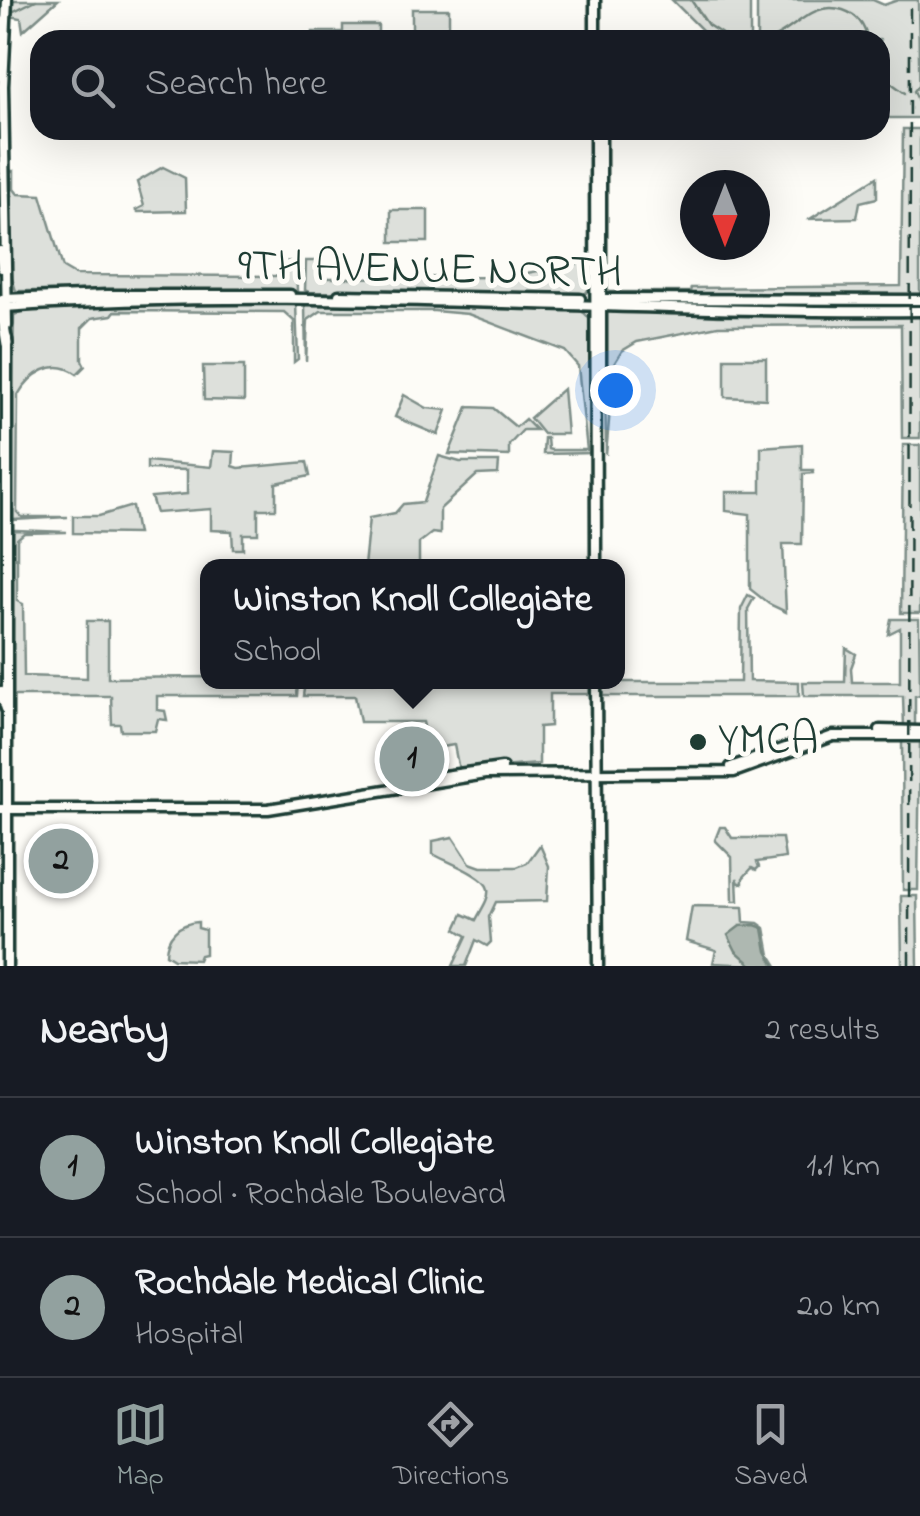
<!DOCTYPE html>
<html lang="en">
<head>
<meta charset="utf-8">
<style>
  :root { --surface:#171b24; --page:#20242c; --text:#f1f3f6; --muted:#9ea1a6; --line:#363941; --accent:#92a19f }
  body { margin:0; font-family:"Indie Flower",sans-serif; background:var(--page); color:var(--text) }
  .compass { position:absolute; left:680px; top:170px; width:90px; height:90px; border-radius:50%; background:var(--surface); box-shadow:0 10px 40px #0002; rotate:180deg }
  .you { position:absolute; left:615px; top:390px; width:35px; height:35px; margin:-25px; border:8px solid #fff; border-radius:50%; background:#1a73e8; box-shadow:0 0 0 15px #1a73e833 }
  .badge { display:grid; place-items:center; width:65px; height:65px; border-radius:50%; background:var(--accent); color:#111; font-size:32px; font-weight:700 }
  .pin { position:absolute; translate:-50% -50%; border:5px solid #fff; box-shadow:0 2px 10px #0006 }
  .popup { position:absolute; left:200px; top:559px; width:425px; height:130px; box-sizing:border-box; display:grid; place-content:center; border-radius:20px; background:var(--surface); filter:drop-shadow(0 2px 8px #0005); font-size:32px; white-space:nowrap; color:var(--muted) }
  .popup b { font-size:38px; color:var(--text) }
  .popup::after { content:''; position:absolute; left:50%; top:100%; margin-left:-20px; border:20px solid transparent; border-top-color:var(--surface) }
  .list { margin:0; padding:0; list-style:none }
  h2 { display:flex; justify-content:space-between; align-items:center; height:130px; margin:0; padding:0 40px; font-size:42px }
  h2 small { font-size:32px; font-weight:400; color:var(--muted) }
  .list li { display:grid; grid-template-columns:65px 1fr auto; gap:30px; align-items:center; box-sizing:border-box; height:140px; padding:0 40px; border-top:2px solid var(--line) }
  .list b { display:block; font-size:38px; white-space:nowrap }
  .list p { margin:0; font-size:32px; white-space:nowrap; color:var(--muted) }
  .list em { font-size:32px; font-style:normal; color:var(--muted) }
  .icon { flex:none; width:55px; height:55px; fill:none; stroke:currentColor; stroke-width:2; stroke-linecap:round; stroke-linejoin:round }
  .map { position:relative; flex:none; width:920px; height:966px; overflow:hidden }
  .search { position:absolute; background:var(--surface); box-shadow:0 10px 40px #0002; left:30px; right:30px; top:30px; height:110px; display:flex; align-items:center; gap:25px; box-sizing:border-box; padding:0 35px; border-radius:30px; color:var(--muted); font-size:38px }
  .sheet { height:410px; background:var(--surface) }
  nav { display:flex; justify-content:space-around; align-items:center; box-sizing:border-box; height:140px; border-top:2px solid var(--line); background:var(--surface); font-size:28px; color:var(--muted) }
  nav a { display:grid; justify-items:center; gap:5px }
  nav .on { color:var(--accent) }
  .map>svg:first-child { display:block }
  .green { fill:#dde0db; stroke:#7e8e88; stroke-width:2.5 }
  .water { fill:#aeb8b1; stroke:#75877f; stroke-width:2.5 }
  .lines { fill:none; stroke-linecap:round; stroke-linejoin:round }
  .stream { stroke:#75877f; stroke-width:2.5 }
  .major-casing { stroke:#1f3d34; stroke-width:15 }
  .highway-casing { stroke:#1f3d34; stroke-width:16 }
  .major { stroke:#fdfcf7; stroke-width:8 }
  .highway { stroke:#fdfcf7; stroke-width:9 }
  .rail { stroke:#1f3d34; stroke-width:2.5; stroke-dasharray:15 8; stroke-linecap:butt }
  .poi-dot { fill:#1f3d34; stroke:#fdfcf7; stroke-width:4 }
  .labels { text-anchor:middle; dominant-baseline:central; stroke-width:10; stroke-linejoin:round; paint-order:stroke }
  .street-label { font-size:45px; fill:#1f3d34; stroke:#fdfcf7 }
  .poi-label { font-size:45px; fill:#1f3d34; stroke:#fdfcf7; text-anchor:start }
</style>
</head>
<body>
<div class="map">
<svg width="920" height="966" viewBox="0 0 920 966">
  <rect width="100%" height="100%" fill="#fdfcf7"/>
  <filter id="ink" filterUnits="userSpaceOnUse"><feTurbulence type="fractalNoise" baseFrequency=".01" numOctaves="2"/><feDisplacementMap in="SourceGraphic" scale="20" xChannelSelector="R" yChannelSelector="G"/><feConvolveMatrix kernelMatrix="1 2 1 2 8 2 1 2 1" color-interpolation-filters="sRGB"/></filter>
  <g filter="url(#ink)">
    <g class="green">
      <polygon points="11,0 58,0 23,31 21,18 10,16"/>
      <polygon points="672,0 750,0 750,40 712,40"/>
      <polygon points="757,0 873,0 884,5 898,0 918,0 920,118 880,118 880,40 757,40"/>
      <rect x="412" y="9" width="37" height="31"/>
      <polygon points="343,25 378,25 378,40 313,38 313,32 343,32"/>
      <polygon points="903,129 920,129 920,298 606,297 605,292 690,292 691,288 901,286"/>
      <polygon points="163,167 185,178 186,211 138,212 136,210 144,206 137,182"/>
      <polygon points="7,171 14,171 14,189 18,194 41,195 63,268 75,275 275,276 282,272 282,262 296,261 297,291 16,291 12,278"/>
      <polygon points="877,177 877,198 860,202 857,218 810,219"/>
      <rect x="391" y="210" width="37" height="32"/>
      <polygon points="306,261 320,261 320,273 324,278 505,277 593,261 593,283 586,293 577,295 309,292 305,290"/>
      <path d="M148 303 296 304 298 359 294 362V321L284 312 115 311 112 315 92 318 82 328V360L85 366 77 374C54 357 30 374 18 395L17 512 22 517H68L13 520 10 515 14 315 27 310Z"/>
      <path d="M310 303 570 306C583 311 589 314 593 328L594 453 543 454 544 438H547L548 449 551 450H587L578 366 565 351 468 314 434 311H321L308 320 306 361 305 305Z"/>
      <polygon points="607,308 718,316 920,316 920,438 902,438 901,325 718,326 637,342 622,351 614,364 606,455 604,309"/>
      <polygon points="725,358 766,358 766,399 725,397"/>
      <polygon points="203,366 244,366 244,401 204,400"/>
      <polygon points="563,389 567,434 543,434 530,418"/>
      <polygon points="404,395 427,408 447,410 438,435 395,417"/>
      <polygon points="468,407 493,408 516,427 525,419 536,430 523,430 509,445 509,456 449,454"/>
      <polygon points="802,444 802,470 813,470 813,473 803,474 802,544 783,544 786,612 769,604 750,589 750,514 726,511 726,492 761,492 761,447"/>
      <polygon points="903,445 920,445 920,613 901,613"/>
      <polygon points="213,451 234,452 233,466 239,468 307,462 310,476 276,483 276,509 258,509 258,534 243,534 243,549 233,549 232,531 211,530 211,509 156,513 151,497 187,494 187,470 147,469 147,461 211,467"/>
      <polygon points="439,456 460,462 499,462 498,474 477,475 440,509 440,534 432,533 419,543 419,566 364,566 369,518 395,513 403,504 423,502"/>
      <polygon points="132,506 137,534 73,533 73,516 99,516"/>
      <polygon points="15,530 67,532 24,533 17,539 17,601 23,604 24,676 87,678 87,621 108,621 108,678 207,677 207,682 298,682 297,696 157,696 157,710 165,711 167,720 158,719 155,731 121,731 120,724 112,724 111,696 11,696 10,535"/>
      <polygon points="748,595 754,598 748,609 749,681 799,682 799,696 602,696 602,682 740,682 741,609"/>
      <polygon points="891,619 919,619 920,695 915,696 915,727 904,727 903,696 804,696 803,682 845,682 846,648 856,654 851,668 852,682 900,682 900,628 888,634"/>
      <polygon points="305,682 593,682 593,694 550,694 550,726 539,727 539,764 459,770 454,745 429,749 423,722 360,722 355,696 303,696"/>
      <polygon points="902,740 920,740 918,890 903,890"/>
      <polygon points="720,827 725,827 732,838 782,838 785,858 757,862 759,867 756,870 752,868 743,878 743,883 739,883 737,878 738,901 733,901 732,857 715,840"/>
      <path d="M453 837 470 863 481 867H517L527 863 540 845 549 866 547 901 496 902 489 917 491 942 487 946 476 940 466 966H453L467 936 456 929 463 914 476 920C480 911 490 899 488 889 486 876 445 861 433 854V841Z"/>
      <polygon points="901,896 917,896 918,966 902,966"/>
      <polygon points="692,906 743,907 744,922 758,923 765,928 770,955 777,966 713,963 716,950 686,941"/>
      <path d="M198 922V928L205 930V954L200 955 198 960 174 959 166 954C166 936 179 923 198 922Z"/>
    </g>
    <polygon class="water" points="755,925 763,928 767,951 775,966 753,966 736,951 728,935 740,926"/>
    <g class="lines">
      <g class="stream">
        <polyline points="691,0 708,25 731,40"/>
        <polyline points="12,12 36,0"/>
        <path d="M768 40C795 31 811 0 843 10 858 15 864 25 868 40"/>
        <polyline points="880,75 905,93"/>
        <polyline points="920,84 914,91 920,105"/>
      </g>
      <g class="major-casing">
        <g id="major">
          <polyline points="7,0 3,86 7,325"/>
          <polyline points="595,40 595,0"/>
          <polyline points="595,130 596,566"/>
          <polyline points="601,130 601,365"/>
          <polyline points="0,251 2,268"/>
          <polyline points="339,295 580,299"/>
          <polyline points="4,299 107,295 290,295"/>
          <polyline points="599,299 920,300"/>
          <path d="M5 307C310 285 615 314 920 311"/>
          <polyline points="596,682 598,966"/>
          <polyline points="0,691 6,709"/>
          <polyline points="880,730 920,731"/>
          <polyline points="731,767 794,745"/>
          <polyline points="407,781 502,768"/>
          <polyline points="0,809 268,809 485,774 734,772 833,736 920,736"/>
          <polyline points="7,966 7,339"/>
        </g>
      </g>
      <g class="highway-casing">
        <polyline id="highway" points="0,301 7,344"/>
      </g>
      <use href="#major" class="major"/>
      <use href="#highway" class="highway"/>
      <polyline class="rail" points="909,966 910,0"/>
    </g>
  </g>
  <circle class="poi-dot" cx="698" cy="742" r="10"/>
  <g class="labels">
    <g class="street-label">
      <text transform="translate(430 271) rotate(1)">9TH AVENUE NORTH</text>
    </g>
    <g class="poi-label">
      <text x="718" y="742">YMCA</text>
    </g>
  </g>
</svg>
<svg class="compass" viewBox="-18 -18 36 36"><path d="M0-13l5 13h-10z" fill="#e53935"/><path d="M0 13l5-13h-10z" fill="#9ea1a6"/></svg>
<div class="you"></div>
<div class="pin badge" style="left:412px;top:759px">1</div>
<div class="popup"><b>Winston Knoll Collegiate</b>School</div>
<div class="pin badge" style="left:61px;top:861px">2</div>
<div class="search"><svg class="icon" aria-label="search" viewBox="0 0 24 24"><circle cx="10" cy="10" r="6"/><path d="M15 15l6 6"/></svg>Search here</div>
</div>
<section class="sheet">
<h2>Nearby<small>2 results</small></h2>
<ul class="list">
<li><span class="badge">1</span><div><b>Winston Knoll Collegiate</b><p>School · Rochdale Boulevard</p></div><em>1.1 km</em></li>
<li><span class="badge">2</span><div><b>Rochdale Medical Clinic</b><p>Hospital</p></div><em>2.0 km</em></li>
</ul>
</section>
<nav>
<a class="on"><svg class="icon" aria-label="map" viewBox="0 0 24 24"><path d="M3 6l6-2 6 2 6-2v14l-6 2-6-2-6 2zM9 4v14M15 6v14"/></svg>Map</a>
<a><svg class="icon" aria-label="directions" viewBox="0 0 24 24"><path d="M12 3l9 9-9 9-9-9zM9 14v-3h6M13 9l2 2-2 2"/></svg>Directions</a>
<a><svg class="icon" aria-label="saved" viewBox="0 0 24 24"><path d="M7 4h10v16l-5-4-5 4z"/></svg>Saved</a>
</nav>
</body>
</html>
